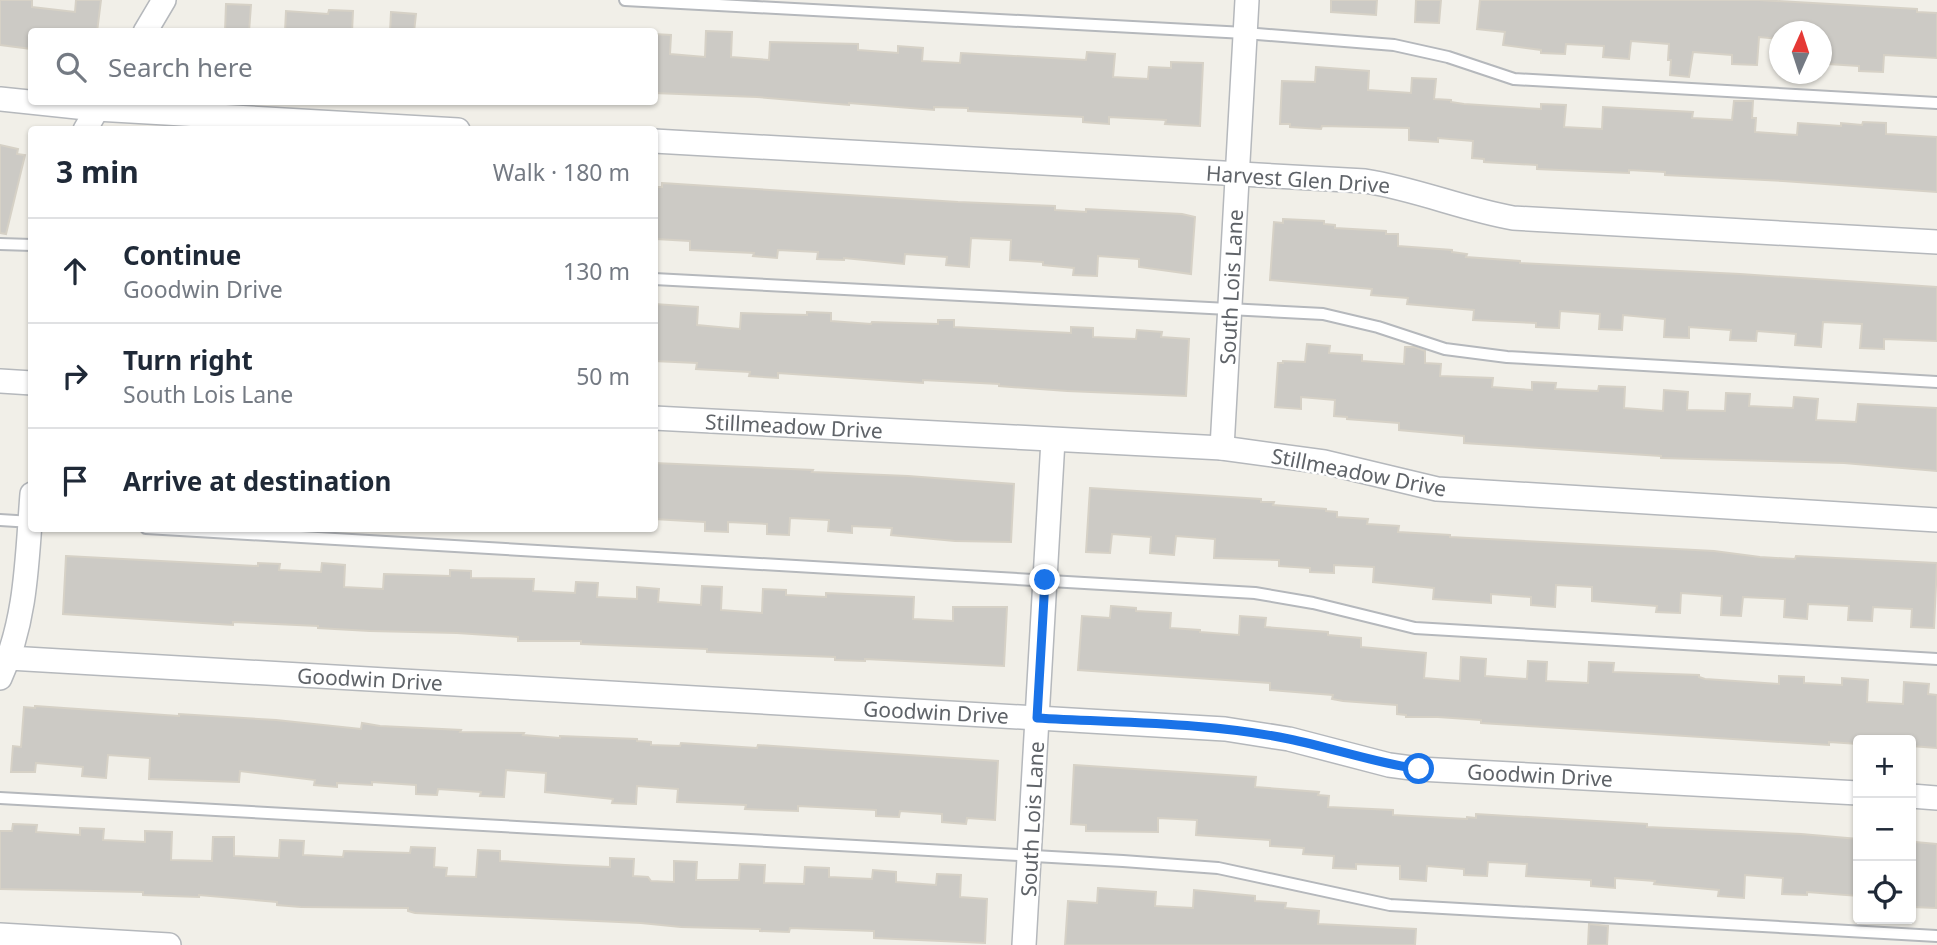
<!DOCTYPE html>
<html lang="en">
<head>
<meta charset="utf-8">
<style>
  :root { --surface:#fff; --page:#f2f2f3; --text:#1f2937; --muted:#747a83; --line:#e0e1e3 }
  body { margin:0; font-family:"Noto Sans",sans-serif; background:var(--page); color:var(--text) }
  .controls { position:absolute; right:21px; bottom:21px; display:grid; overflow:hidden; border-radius:7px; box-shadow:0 2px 5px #0004 }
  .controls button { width:63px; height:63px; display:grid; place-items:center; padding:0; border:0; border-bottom:2px solid var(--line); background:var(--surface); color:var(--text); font:35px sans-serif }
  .compass { position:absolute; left:1769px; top:21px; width:63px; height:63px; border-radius:50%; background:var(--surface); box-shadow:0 2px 5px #0004; rotate:3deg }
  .stop { position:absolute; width:21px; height:21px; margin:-16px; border:5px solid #1a73e8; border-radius:50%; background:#fff }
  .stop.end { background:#1a73e8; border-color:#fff; box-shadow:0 2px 7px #0008 }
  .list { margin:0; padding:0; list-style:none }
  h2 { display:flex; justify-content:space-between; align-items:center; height:91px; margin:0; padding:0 28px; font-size:30px }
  h2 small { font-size:23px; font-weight:400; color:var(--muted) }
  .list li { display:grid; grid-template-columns:46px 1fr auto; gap:21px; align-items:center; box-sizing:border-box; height:105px; padding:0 28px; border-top:2px solid var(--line) }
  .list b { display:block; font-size:26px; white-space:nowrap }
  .list p { margin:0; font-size:23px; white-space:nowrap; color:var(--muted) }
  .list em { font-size:23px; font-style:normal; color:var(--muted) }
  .icon { flex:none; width:38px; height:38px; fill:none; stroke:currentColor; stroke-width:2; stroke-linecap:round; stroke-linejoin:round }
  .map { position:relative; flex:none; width:1937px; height:945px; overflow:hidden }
  .search { position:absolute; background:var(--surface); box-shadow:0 2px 5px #0004; left:28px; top:28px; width:630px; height:77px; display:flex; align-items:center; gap:18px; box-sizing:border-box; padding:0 24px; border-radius:7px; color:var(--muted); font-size:26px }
  .panel { position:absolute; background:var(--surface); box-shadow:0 2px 5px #0004; left:28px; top:126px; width:630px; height:406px; border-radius:7px }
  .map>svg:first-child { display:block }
  .building { fill:#cccac5; stroke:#d6d1c6; stroke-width:2 }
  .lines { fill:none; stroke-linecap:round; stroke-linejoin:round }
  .lane-casing { stroke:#b5b8bc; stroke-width:14 }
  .street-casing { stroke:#b5b8bc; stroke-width:26 }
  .lane { stroke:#fff; stroke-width:10 }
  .street { stroke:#fff; stroke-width:23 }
  .route { stroke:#1a73e8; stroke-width:9 }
  .labels { text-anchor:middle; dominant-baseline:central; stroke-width:5; stroke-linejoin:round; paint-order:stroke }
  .street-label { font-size:21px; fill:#5f6368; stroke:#fff }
</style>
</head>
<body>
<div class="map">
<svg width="1937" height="945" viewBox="0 0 1937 945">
  <rect width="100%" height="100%" fill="#f1efe8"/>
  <g class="building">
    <polygon points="0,0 32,0 32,7 75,12 76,0 101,0 97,32 32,32 32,49 0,45"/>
    <polygon points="1331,0 1377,0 1376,15 1331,12"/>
    <polygon points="1416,0 1441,0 1439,23 1415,22"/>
    <polygon points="1480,0 1759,0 1917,9 1917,12 1937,13 1937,58 1884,55 1883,72 1859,71 1859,66 1828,64 1829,43 1822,43 1822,32 1780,32 1780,39 1759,37 1757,65 1732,64 1732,55 1693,52 1689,77 1670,75 1671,60 1668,60 1669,44 1631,41 1629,59 1603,57 1604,46 1566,44 1565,54 1541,53 1541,50 1503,45 1505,32 1477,29"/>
    <polygon points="226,4 251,5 249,32 225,32"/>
    <polygon points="329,10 353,11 352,32 285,32 286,11 328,14"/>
    <polygon points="391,12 416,14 414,32 390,32"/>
    <polygon points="706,31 732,32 731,57 769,60 770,42 858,44 858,50 898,53 898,46 923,48 922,61 960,63 961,53 1086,60 1087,52 1115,54 1113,77 1148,79 1149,67 1171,68 1171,62 1203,63 1200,126 1165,124 1166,120 1109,117 1109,124 1083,122 1083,117 968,111 968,108 934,107 934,110 849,103 849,105 757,97 654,93 654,34 671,35 670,54 705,57"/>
    <polygon points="1316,67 1369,71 1368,90 1411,93 1412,78 1436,79 1434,99 1451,100 1451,102 1464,104 1541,109 1541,104 1566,105 1564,127 1602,129 1603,107 1693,112 1692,118 1732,120 1734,101 1753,101 1752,118 1756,118 1755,132 1797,135 1798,123 1841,126 1841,123 1862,125 1863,122 1886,123 1886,134 1937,137 1937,192 1783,181 1665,175 1665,172 1629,170 1629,173 1537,169 1537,165 1484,162 1484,159 1472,158 1473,141 1438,138 1438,142 1409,140 1409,128 1322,126 1321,129 1290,127 1290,124 1280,124 1282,81 1315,82"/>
    <polygon points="0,145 18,149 17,154 25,155 6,234 0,233"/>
    <polygon points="662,183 958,202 1055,206 1055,210 1086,212 1086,209 1182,214 1195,217 1191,274 1139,267 1139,259 1098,256 1097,276 1073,275 1074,268 1043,265 1043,262 1010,260 1011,240 971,238 969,267 946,265 947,257 905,254 904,264 844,258 844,260 817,259 818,252 778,250 777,258 753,256 754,253 690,250 690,241 656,239 654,187 662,187"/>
    <polygon points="1283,219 1324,221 1324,224 1335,225 1335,228 1386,231 1386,234 1398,234 1398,246 1452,250 1452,252 1467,254 1466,257 1520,261 1520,263 1740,274 1937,287 1937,341 1884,339 1884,349 1860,348 1862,324 1823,322 1821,347 1795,345 1796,334 1757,331 1756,341 1730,340 1731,330 1689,327 1689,338 1664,337 1665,319 1623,315 1622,330 1599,329 1600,314 1560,311 1559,328 1536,327 1536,323 1473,320 1474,310 1407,304 1408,298 1371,295 1372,289 1270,280 1274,222 1283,223"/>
    <polygon points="654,304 698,307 697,325 740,329 741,313 807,315 807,312 831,313 831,321 871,324 872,322 938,324 938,320 954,320 954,327 1071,333 1071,327 1093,328 1093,337 1136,339 1137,330 1162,332 1161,337 1189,339 1186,396 1067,391 999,386 999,384 923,380 923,383 778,373 778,378 749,376 750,372 696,369 697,363 654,361"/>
    <polygon points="1307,344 1330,346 1329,353 1362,355 1362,361 1404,364 1405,347 1415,347 1425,351 1425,363 1441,364 1440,376 1493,378 1492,387 1532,390 1532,382 1556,383 1555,389 1598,391 1599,386 1625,387 1624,408 1663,411 1664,390 1688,392 1687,410 1725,411 1726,393 1750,394 1749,406 1793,408 1794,397 1818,399 1816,420 1856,422 1858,404 1937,408 1937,471 1844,463 1661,458 1661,456 1464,443 1464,436 1399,430 1399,423 1347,419 1347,417 1334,416 1335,400 1301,397 1301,409 1275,407 1278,363 1283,363 1283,361 1305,362"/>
    <polygon points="654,463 813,470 812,472 908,476 1014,484 1011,542 955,541 891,535 892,528 852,526 852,533 828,531 829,520 790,518 789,535 767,534 767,524 728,522 728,532 705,531 705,522 654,519"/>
    <polygon points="1090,488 1261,499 1261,502 1274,502 1273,505 1326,509 1326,511 1337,512 1337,517 1368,519 1367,524 1399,526 1398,532 1450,535 1450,537 1714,551 1760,557 1795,559 1796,556 1937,563 1934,628 1911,627 1912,609 1873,607 1872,621 1848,620 1849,606 1808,604 1807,619 1784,617 1785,599 1743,597 1741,616 1721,615 1722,596 1681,593 1680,613 1656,612 1657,606 1592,601 1592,587 1556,585 1555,607 1531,605 1531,597 1491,594 1491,603 1433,599 1434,588 1373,582 1374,567 1334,565 1334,573 1310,572 1310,568 1279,566 1279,560 1214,558 1215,539 1176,536 1174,555 1150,553 1151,537 1112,534 1110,553 1086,552"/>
    <polygon points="66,556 258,566 258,563 280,564 279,570 321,572 322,563 345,565 344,587 383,589 384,574 450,576 450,570 471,571 471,578 534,579 533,591 575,593 576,582 598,583 597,597 637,599 637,587 659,589 658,602 701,605 702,586 722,587 721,610 762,613 763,589 786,590 786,595 826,597 826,593 914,597 913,619 953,621 953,607 1007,607 1004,666 865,659 865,661 835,660 835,657 707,652 707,649 581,644 581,641 518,641 518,637 457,633 370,631 318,628 318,626 233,622 233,625 63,614"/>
    <polygon points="1111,606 1136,608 1136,611 1171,613 1170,628 1200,630 1200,632 1239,635 1240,616 1266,618 1265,627 1328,632 1328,635 1361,638 1361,647 1426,653 1424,678 1460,681 1461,657 1486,659 1485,676 1527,679 1528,661 1547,662 1546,681 1588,683 1589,662 1614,663 1613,672 1699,675 1699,677 1705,679 1750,682 1779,684 1779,676 1804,677 1804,683 1842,685 1842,678 1868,680 1867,702 1903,704 1904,682 1929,684 1928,694 1937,695 1937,748 1911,746 1911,740 1858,740 1858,744 1829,742 1829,745 1481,723 1481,720 1438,717 1406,717 1406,715 1397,714 1397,705 1343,701 1332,699 1333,695 1270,690 1270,683 1078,670 1082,616 1110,618"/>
    <polygon points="35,706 179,716 179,714 276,720 361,729 362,723 380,726 461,730 460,732 524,733 523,735 560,738 560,736 637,739 637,741 651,742 651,745 680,746 681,743 757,748 758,745 998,761 995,820 967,818 966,824 942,822 942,814 900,811 899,817 876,816 876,810 798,806 798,811 745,809 746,805 677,802 678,789 637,786 636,804 612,803 613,799 545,792 546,773 506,770 504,797 480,796 481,792 438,789 437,795 416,794 416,785 372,782 372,785 337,783 337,787 314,785 315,780 240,771 239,782 149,779 150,758 108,755 106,778 82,776 83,767 36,763 35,772 11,772 13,746 21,747 24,707 35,708"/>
    <polygon points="1074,765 1256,777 1255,787 1319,792 1318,795 1329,796 1328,807 1393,810 1393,815 1467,819 1467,817 1476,818 1476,814 1647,824 1647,827 1801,834 1858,839 1858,896 1807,892 1807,895 1782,894 1783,878 1745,875 1744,898 1718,896 1719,890 1654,884 1655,881 1615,878 1615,888 1591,886 1591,880 1526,876 1527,864 1488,862 1487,876 1464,875 1464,869 1427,866 1426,881 1400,879 1400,866 1356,864 1356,869 1333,868 1334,856 1303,854 1304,848 1270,846 1270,840 1196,835 1197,820 1158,818 1158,832 1086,831 1086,825 1071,824"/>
    <polygon points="13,824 37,825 36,832 80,835 80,828 104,829 103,840 145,842 145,831 172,832 171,860 212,861 213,837 234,837 234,856 279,858 280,840 304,841 303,855 343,857 344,851 410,853 411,847 435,848 434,867 447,868 446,876 476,877 478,850 500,851 500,861 565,865 610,867 610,858 634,859 633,876 648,877 651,881 674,882 674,861 697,862 696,880 739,880 740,864 765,865 764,883 804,884 805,867 829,868 829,877 872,879 873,870 896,872 896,882 936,885 937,874 961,875 960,897 987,899 985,943 874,938 874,931 790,928 789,932 760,931 760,929 681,927 641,923 415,913 408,911 408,908 301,907 277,905 277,902 199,895 199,897 143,895 143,892 0,889 0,831 12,831"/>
    <polygon points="1915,842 1937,844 1936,908 1912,907"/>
    <polygon points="1098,888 1156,892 1155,906 1193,908 1194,890 1255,896 1255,901 1286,903 1285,908 1319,911 1318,924 1416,929 1415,945 1065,945 1068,901 1097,903"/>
    <polygon points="1589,924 1608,926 1607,945 1588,945"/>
  </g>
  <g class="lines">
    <g class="lane-casing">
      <g id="lane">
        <polyline points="625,0 1245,33 1394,45 1448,57 1514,79 1937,103"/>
        <polyline points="0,244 32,245"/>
        <polyline points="654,279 1323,314 1378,327 1445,349 1507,357 1937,382"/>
        <polyline points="0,520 32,522"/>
        <polyline points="146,528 1255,593 1313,603 1415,628 1937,659"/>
        <polyline points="0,798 1123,861 1218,868 1390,905 1937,936"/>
      </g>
    </g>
    <g class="street-casing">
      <g id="street">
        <polyline points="145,32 164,0"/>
        <polyline points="0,99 96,109 458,130"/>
        <polyline points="85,130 101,102"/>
        <path d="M654 141 1365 181C1416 189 1463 209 1513 218L1937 242"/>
        <polyline points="0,381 32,383"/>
        <polyline points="654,418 1222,448 1324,462 1437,489 1937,520"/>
        <polyline points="1222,448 1247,0"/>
        <polyline points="9,658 1225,729 1289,739 1389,765 1419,769 1858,793"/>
        <path d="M0 678C27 620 27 557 32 494"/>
        <polyline points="1911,796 1937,798"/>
        <polyline points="0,935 169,945"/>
        <polyline points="1024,945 1053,440"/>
      </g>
    </g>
    <use href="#lane" class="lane"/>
    <use href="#street" class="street"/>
  </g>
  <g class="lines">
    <path class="route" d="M1045 580 1037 718C1121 723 1207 722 1289 739 1333 748 1375 763 1419 769"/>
  </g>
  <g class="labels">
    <g class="street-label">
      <text transform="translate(1298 179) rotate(4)">Harvest Glen Drive</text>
      <text transform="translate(1231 287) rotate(-87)">South Lois Lane</text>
      <text transform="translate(794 426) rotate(3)">Stillmeadow Drive</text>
      <text transform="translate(1359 472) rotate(11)">Stillmeadow Drive</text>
      <text transform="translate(370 679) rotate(3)">Goodwin Drive</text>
      <text transform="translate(936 712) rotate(3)">Goodwin Drive</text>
      <text transform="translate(1540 775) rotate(3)">Goodwin Drive</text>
      <text transform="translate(1032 819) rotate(-87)">South Lois Lane</text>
    </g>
  </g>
</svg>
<div class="controls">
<button>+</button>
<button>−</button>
<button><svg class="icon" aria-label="locate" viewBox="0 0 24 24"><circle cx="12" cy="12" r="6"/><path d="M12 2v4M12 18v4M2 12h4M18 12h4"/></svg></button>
</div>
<svg class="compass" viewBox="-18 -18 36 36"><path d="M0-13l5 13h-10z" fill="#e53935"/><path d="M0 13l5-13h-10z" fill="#747a83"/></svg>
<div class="stop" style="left:1419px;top:769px"></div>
<div class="stop end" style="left:1045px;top:580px"></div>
<div class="search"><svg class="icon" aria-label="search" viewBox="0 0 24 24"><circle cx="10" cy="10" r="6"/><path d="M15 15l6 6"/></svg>Search here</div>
<section class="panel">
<h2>3 min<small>Walk · 180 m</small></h2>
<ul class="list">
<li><svg class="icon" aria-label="ahead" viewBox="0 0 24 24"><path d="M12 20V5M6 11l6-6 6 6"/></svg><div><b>Continue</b><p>Goodwin Drive</p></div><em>130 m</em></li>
<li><svg class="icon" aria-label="right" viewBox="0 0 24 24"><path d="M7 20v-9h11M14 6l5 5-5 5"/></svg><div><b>Turn right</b><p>South Lois Lane</p></div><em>50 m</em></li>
<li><svg class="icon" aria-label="arrive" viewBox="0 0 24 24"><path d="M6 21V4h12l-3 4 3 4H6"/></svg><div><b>Arrive at destination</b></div></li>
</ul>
</section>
</div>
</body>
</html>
